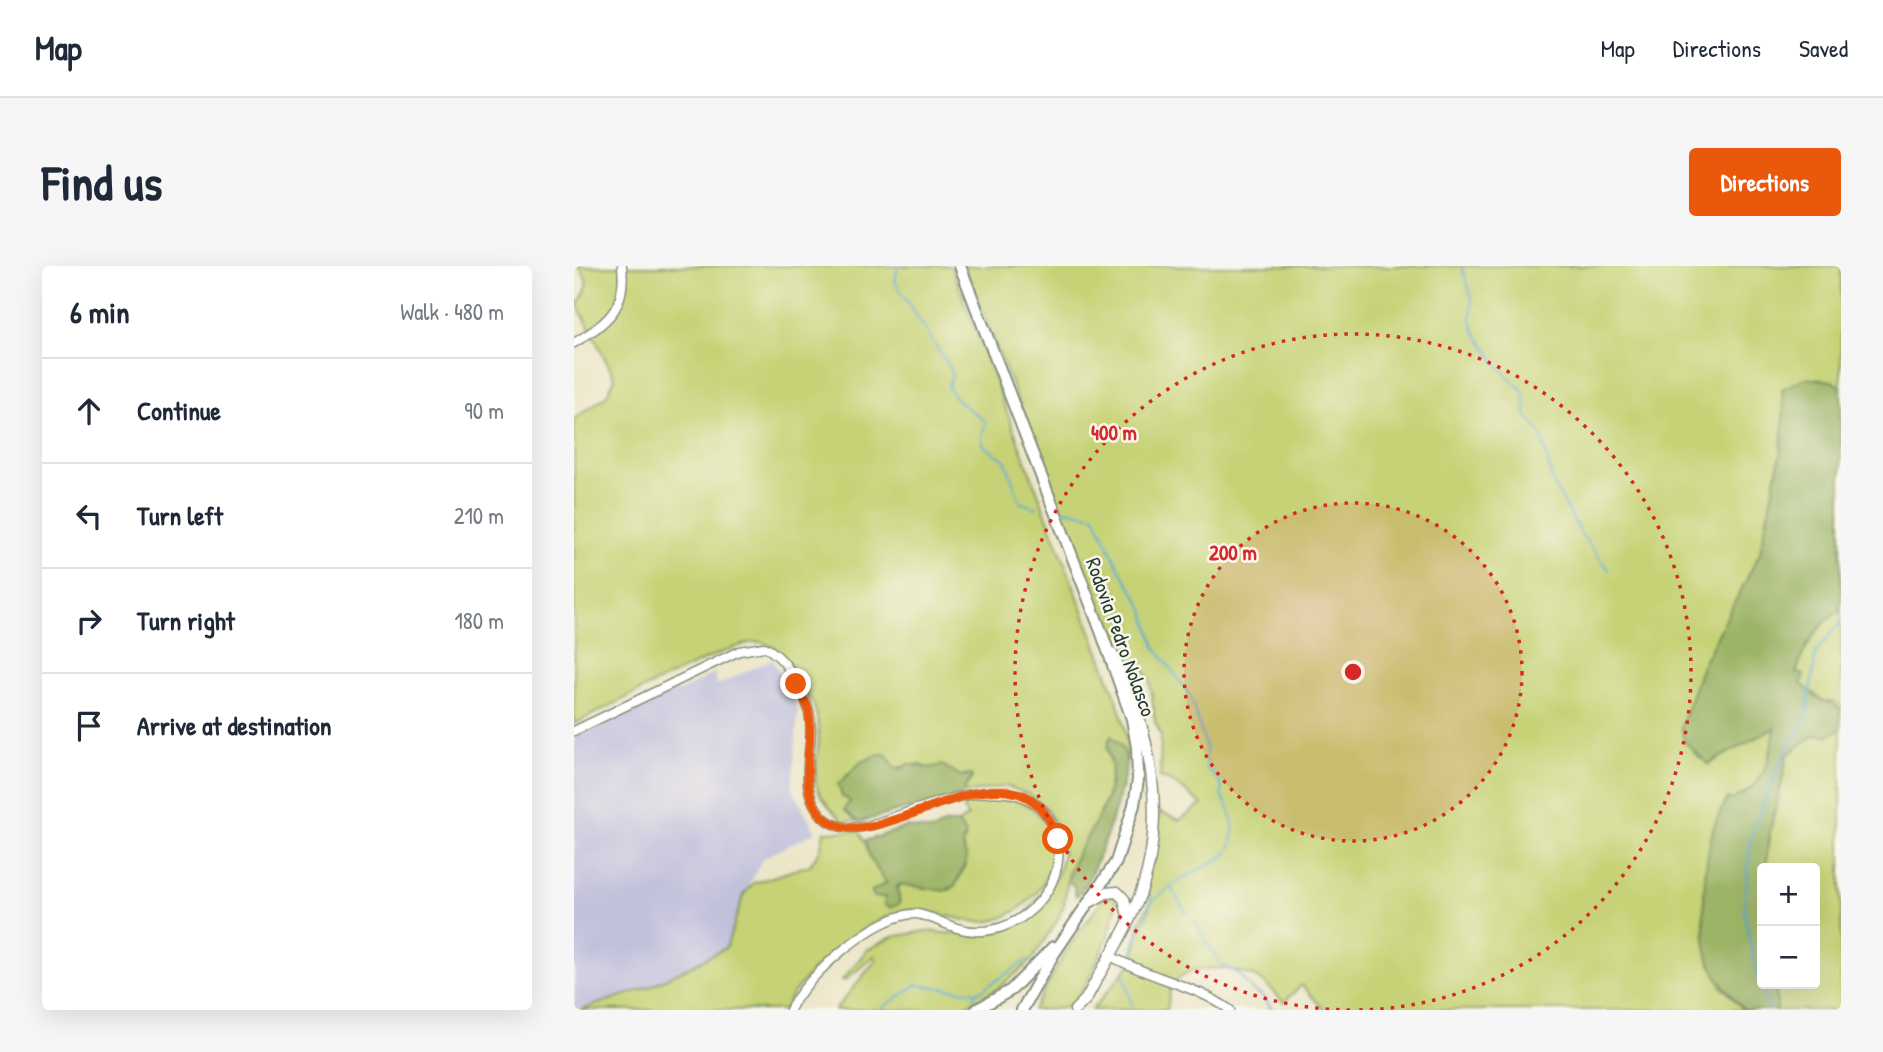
<!DOCTYPE html>
<html lang="en">
<head>
<meta charset="utf-8">
<style>
  :root { --surface:#fff; --page:#f6f6f7; --text:#1f2937; --muted:#747a83; --line:#e0e1e3; --accent:#ea580c }
  body { margin:0; font-family:"Patrick Hand",sans-serif; background:var(--page); color:var(--text) }
  .controls { position:absolute; right:21px; bottom:21px; display:grid; overflow:hidden; border-radius:7px; box-shadow:0 7px 28px #0002 }
  .controls button { width:63px; height:63px; display:grid; place-items:center; padding:0; border:0; border-bottom:2px solid var(--line); background:var(--surface); color:var(--text); font:35px sans-serif }
  .stop { position:absolute; width:21px; height:21px; margin:-16px; border:5px solid #ea580c; border-radius:50%; background:#fff }
  .stop.end { background:#ea580c; border-color:#fff; box-shadow:0 2px 7px #0008 }
  .list { margin:0; padding:0; list-style:none }
  h2 { display:flex; justify-content:space-between; align-items:center; height:91px; margin:0; padding:0 28px; font-size:30px }
  h2 small { font-size:23px; font-weight:400; color:var(--muted) }
  .list li { display:grid; grid-template-columns:46px 1fr auto; gap:21px; align-items:center; box-sizing:border-box; height:105px; padding:0 28px; border-top:2px solid var(--line) }
  .list b { display:block; font-size:26px; white-space:nowrap }
  .list em { font-size:23px; font-style:normal; color:var(--muted) }
  .icon { flex:none; width:38px; height:38px; fill:none; stroke:currentColor; stroke-width:2; stroke-linecap:round; stroke-linejoin:round }
  .map { position:relative; flex:none; width:1267px; height:744px; overflow:hidden; border-radius:7px }
  header { display:flex; align-items:center; gap:42px; box-sizing:border-box; height:98px; padding:0 35px; background:var(--surface); border-bottom:2px solid var(--line) }
  header strong { font-size:33px }
  nav { display:flex; gap:38px; margin-inline-start:auto; font-size:24px }
  .intro { display:flex; align-items:center; justify-content:space-between; box-sizing:border-box; height:168px; padding:0 42px }
  h1 { margin:0; font-size:49px }
  .button { padding:18px 32px; border-radius:7px; background:var(--accent); color:#fff; font-size:24px; font-weight:700 }
  main { display:flex; gap:42px; padding:0 42px }
  aside { flex:1; background:var(--surface); border-radius:7px; box-shadow:0 7px 28px #0002 }
  .map>svg:first-child { display:block }
  .industrial { fill:#c2c1dc }
  .green { fill:#c6d274; stroke:#728854; stroke-width:2 }
  .forest { fill:#9cb466; stroke:#5e784d; stroke-width:2 }
  .lines { fill:none; stroke-linecap:round; stroke-linejoin:round }
  .stream { stroke:#55a8d0; stroke-width:2 }
  .minor-casing { stroke:#86917e; stroke-width:11 }
  .major-casing { stroke:#86917e; stroke-width:13 }
  .highway-casing { stroke:#86917e; stroke-width:14 }
  .minor { stroke:#fff; stroke-width:8 }
  .major { stroke:#fff; stroke-width:10 }
  .highway { stroke:#fff; stroke-width:10 }
  .route { stroke:#ea580c; stroke-width:9 }
  .ring { fill:none; stroke:#d62828; stroke-width:3.5; stroke-dasharray:3.5 7 }
  .labels { text-anchor:middle; dominant-baseline:central; stroke-width:5; stroke-linejoin:round; paint-order:stroke }
  .street-label { font-size:21px; fill:#1f3d34; stroke:#fbf7ec }
  .centre { fill:#d62828; stroke:#fbf7ec; stroke-width:3.5 }
  .ring-label { font-size:21px; text-anchor:middle; font-weight:bold; fill:#d62828; stroke:#fbf7ec; stroke-width:5; stroke-linejoin:round; paint-order:stroke }
</style>
</head>
<body>
<header>
<strong>Map</strong>
<nav><a>Map</a><a>Directions</a><a>Saved</a></nav>
</header>
<div class="intro"><h1>Find us</h1><a class="button">Directions</a></div>
<main>
<aside>
<h2>6 min<small>Walk · 480 m</small></h2>
<ul class="list">
<li><svg class="icon" aria-label="ahead" viewBox="0 0 24 24"><path d="M12 20V5M6 11l6-6 6 6"/></svg><div><b>Continue</b></div><em>90 m</em></li>
<li><svg class="icon" aria-label="left" viewBox="0 0 24 24"><path d="M17 20v-9H6M10 6l-5 5 5 5"/></svg><div><b>Turn left</b></div><em>210 m</em></li>
<li><svg class="icon" aria-label="right" viewBox="0 0 24 24"><path d="M7 20v-9h11M14 6l5 5-5 5"/></svg><div><b>Turn right</b></div><em>180 m</em></li>
<li><svg class="icon" aria-label="arrive" viewBox="0 0 24 24"><path d="M6 21V4h12l-3 4 3 4H6"/></svg><div><b>Arrive at destination</b></div></li>
</ul>
</aside>
<div class="map">
<svg width="1267" height="744" viewBox="0 0 1267 744">
  <rect width="100%" height="100%" fill="#fbf7ec"/>
  <filter id="ink" filterUnits="userSpaceOnUse"><feTurbulence type="fractalNoise" baseFrequency=".0143" numOctaves="2"/><feDisplacementMap in="SourceGraphic" scale="14" xChannelSelector="R" yChannelSelector="G"/><feConvolveMatrix kernelMatrix="1 2 1 2 8 2 1 2 1" color-interpolation-filters="sRGB"/></filter>
  <filter id="wash" filterUnits="userSpaceOnUse"><feTurbulence type="fractalNoise" baseFrequency=".00686" numOctaves="4" result="noise"/><feDisplacementMap in="SourceGraphic" scale="28" xChannelSelector="R" yChannelSelector="G"/><feGaussianBlur stdDeviation="1.57" result="paint"/><feColorMatrix in="noise" values="0 0 0 0 0 0 0 0 0 0 0 0 0 0 0 0 0 1.4 0 .05"/><feComposite in="paint" operator="in"/></filter>
  <g filter="url(#wash)">
    <rect width="100%" height="100%" fill="#ece5c7"/>
    <polygon class="industrial" points="198,393 224,444 218,522 242,566 189,592 170,628 152,682 75,721 0,744 0,465 74,430 76,434 101,422 104,426 141,407 143,419"/>
    <g class="green">
      <path d="M3 0H377L536 415C546 442 555 467 553 496L546 479 537 470 533 482 538 502 533 530 520 565 495 605 490 639 483 655 457 695 423 723 383 744H261L302 694 300 690 270 715 268 714 293 684 318 671 351 665 403 670 446 654 483 610 489 588 485 565 473 543 454 528 432 520 393 527 390 523 395 516 393 508 387 510 371 501 354 502 345 498 321 502 312 488C291 488 287 504 271 511L268 530 276 535 285 555H269C225 513 248 510 244 459 243 440 233 426 224 410 214 395 205 379 185 376 164 372 29 444 0 458V153L32 130 41 112 3 38C15 24 17 14 3 0Z"/>
      <path d="M391 0H1267V122L1258 115 1208 123 1210 142 1207 186 1186 287 1128 400 1120 487 1134 498 1202 461C1196 496 1190 521 1156 535L1153 532 1140 562 1129 655 1148 721 1170 744H750L728 719 710 736C702 729 694 718 685 713 663 701 610 693 597 722 594 728 595 737 593 744H518L560 694 565 658 577 635 571 611 586 546 606 554 628 538C611 527 608 518 586 511L587 469 581 456 576 413 568 402H549Z"/>
      <path d="M1267 343V446L1261 436 1250 435 1227 418 1230 409 1222 408C1230 379 1243 360 1267 343Z"/>
      <path d="M1267 463V744H1203L1202 718H1241V602H1193C1191 564 1208 527 1213 489L1240 469 1252 470Z"/>
      <path d="M431 529C497 548 491 618 436 648 401 668 372 643 337 644 300 646 222 710 210 744H6L75 721 152 682 170 628 179 617 236 599 246 584 250 566 285 565 312 617 298 625 300 630 307 629 312 634 329 617 376 624 381 620 392 598 388 578 392 573 384 557 394 550 389 544 392 538Z"/>
      <path d="M541 630C549 645 511 729 497 738 486 744 472 744 459 744L489 690 530 631Z"/>
    </g>
    <g class="forest">
      <path d="M1231 112 1258 115 1267 122V343C1243 360 1230 379 1222 407L1230 409 1227 418C1234 423 1242 432 1250 435 1267 442 1267 441 1267 463L1252 470 1240 469 1213 489C1208 527 1191 564 1193 602H1188V718H1202L1203 744H1170C1158 730 1146 719 1138 701 1124 671 1130 593 1140 561 1143 551 1149 541 1154 532L1156 534C1190 521 1196 496 1201 461L1134 498 1110 475 1107 460 1128 400 1186 287 1207 186 1210 142 1208 123Z"/>
      <path d="M537 470C544 476 551 483 552 492 555 511 518 621 502 630L499 618 494 616C495 590 526 558 534 528 536 520 538 509 538 501 537 489 530 481 537 470Z"/>
      <polygon points="305,488 312,488 321,502 328,503 334,498 354,502 368,499 387,510 397,509 398,512 390,523 393,527 285,556 270,544 276,535 268,530 264,518 287,496"/>
      <polygon points="384,557 392,568 388,578 393,593 381,620 370,625 326,618 323,621 326,637 317,642 310,638 312,631 300,631 298,625 312,617 296,592 291,575 333,561 358,565 370,558"/>
    </g>
    <g class="lines">
      <g class="stream">
        <path d="M324 0 321 16 376 102 378 109 374 121C383 138 398 144 412 156L408 170 409 179 431 194 446 236 463 242"/>
        <polyline points="887,0 898,32 897,55 901,66 925,101 950,126 952,149 967,168 979,217 1007,268 1035,304"/>
        <path d="M491 244 521 250 545 302 569 341 581 381 616 429 632 482V501C639 510 652 517 647 530 660 544 664 573 652 589L606 614 577 636 573 651 561 673 558 690"/>
        <polyline points="598,623 613,648"/>
        <polyline points="619,654 647,699 666,709 677,723 690,731 698,744"/>
        <polyline points="550,708 559,744"/>
        <polyline points="399,730 454,693"/>
        <polyline points="305,744 342,719 403,726"/>
        <polyline points="1196,744 1183,709 1170,646 1177,569 1212,484 1232,453 1242,386 1267,356"/>
      </g>
    </g>
  </g>
  <g filter="url(#ink)">
    <g class="lines">
      <g class="minor-casing">
        <g id="minor">
          <path d="M0 77C32 57 53 44 48 0"/>
          <path d="M0 465 165 385 190 381C210 389 231 424 235 446 243 481 220 519 248 550 261 563 277 563 293 560 345 545 451 491 480 562 488 583 485 605 474 624 455 654 419 673 383 662 370 658 356 650 343 648 305 645 231 711 216 744"/>
          <path d="M535 689C574 712 620 718 656 744"/>
        </g>
      </g>
      <g class="major-casing">
        <g id="major">
          <polyline points="518,635 532,627 543,626 550,633 555,654"/>
          <path d="M501 744 512 733C528 702 549 671 562 639 596 558 578 463 538 387"/>
        </g>
      </g>
      <g class="highway-casing">
        <g id="highway">
          <polyline points="386,0 527,365 558,453 563,481 564,514 560,539 542,596 479,689 448,744"/>
          <polyline points="402,744 437,724 479,681"/>
        </g>
      </g>
      <use href="#minor" class="minor"/>
      <use href="#major" class="major"/>
      <use href="#highway" class="highway"/>
    </g>
  </g>
  <g class="lines" filter="url(#ink)">
    <path class="route" d="M222 418C227 427 234 437 235 447 241 482 221 520 248 550 301 604 442 451 484 573"/>
  </g>
  <circle cx="779" cy="406" r="169" fill="#d62828" fill-opacity=".12"/>
  <g class="ring">
    <circle cx="779" cy="406" r="169"/>
    <path d="M776 744A338 338 0 1 1 782 744"/>
  </g>
  <g class="labels">
    <g class="street-label">
      <text transform="translate(547 371) rotate(70)">Rodovia Pedro Nolasco</text>
    </g>
  </g>
  <circle cx="779" cy="406" r="10" class="centre"/>
  <g class="ring-label">
    <text x="540" y="174">400 m</text>
    <text x="659" y="294">200 m</text>
  </g>
</svg>
<div class="controls">
<button>+</button>
<button>−</button>
</div>
<div class="stop" style="left:484px;top:573px"></div>
<div class="stop end" style="left:222px;top:418px"></div>
</div>
</main>
</body>
</html>
